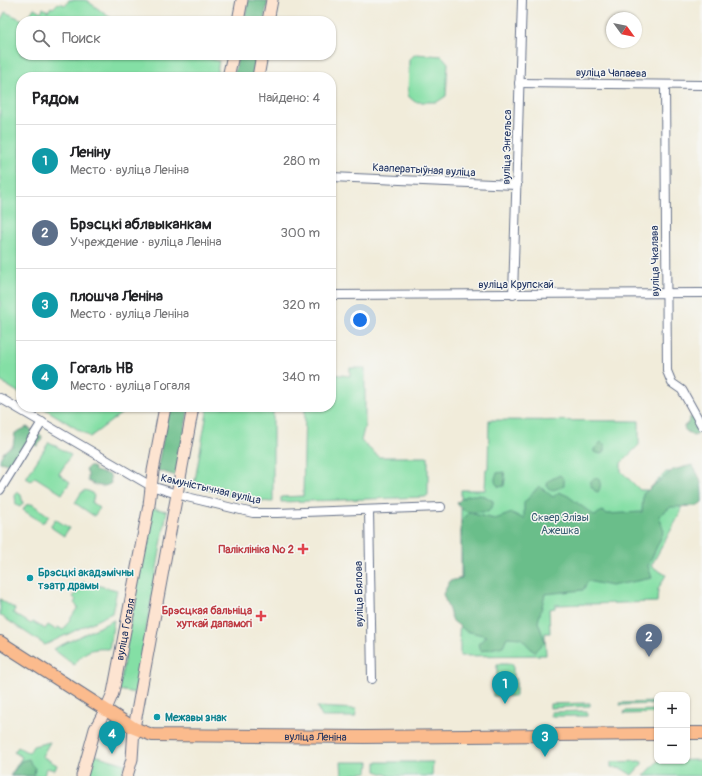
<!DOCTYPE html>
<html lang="ru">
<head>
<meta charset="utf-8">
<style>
  :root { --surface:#fff; --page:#f6f6f6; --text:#202124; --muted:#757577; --line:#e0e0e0; --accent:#d1495b }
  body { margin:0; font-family:Pangolin,sans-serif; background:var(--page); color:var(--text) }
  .controls { position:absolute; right:12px; bottom:12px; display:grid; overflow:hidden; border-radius:8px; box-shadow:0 1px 3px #0004 }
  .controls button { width:36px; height:36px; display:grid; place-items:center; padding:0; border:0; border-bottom:1px solid var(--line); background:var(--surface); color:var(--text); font:20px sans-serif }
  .compass { position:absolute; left:606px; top:12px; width:36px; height:36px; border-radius:50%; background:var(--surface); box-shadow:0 1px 3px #0004; rotate:123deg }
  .you { position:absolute; left:360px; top:320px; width:14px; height:14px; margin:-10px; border:3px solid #fff; border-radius:50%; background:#1a73e8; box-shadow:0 0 0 6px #1a73e833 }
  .badge { display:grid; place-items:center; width:26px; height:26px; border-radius:50%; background:var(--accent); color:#fff; font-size:13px; font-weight:700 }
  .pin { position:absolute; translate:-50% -33px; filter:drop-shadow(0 1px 2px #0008) }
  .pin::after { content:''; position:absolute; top:21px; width:14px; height:12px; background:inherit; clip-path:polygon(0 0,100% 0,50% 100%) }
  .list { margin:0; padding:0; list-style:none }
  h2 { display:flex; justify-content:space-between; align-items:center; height:52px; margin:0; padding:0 16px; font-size:17px }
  h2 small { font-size:13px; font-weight:400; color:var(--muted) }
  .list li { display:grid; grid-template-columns:26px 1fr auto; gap:12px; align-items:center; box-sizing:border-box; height:72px; padding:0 16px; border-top:1px solid var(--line) }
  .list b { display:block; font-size:15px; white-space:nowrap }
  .list p { margin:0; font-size:13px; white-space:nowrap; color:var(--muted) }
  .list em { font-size:13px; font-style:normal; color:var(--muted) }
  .icon { flex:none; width:22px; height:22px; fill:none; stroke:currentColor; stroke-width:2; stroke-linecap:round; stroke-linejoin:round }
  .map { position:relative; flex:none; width:702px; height:776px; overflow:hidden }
  .search { position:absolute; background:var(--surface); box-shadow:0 1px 3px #0004; left:16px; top:16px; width:320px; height:44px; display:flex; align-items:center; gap:10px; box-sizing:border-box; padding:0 14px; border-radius:16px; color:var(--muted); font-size:15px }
  .panel { position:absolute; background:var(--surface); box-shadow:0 1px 3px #0004; left:16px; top:72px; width:320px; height:340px; border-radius:16px }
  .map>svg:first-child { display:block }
  .green { fill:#84dfa5; stroke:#508782 }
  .forest { fill:#6bbe8a; stroke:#437674 }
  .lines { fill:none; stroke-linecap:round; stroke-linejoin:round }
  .street-casing { stroke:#667189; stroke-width:10 }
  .secondary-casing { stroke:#667189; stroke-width:13 }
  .primary-casing { stroke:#667189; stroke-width:14 }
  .street { stroke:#fff; stroke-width:8 }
  .secondary { stroke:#fde4d1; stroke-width:11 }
  .primary { stroke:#fbbb8d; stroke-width:12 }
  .health-dot { fill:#e0444e; stroke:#f6f6f2; stroke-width:1.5 }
  .culture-dot { fill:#0f9aa8; stroke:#f6f6f2; stroke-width:1.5 }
  .labels { text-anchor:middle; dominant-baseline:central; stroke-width:3; stroke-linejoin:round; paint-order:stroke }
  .street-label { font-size:11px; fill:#1b2f5e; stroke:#f6f6f2 }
  .park-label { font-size:11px; fill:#355b70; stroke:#f6f6f2 }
  .health-label { font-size:11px; font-weight:bold; fill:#be3a42; stroke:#f6f6f2; text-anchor:end }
  .culture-label { font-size:11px; font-weight:bold; fill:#0d838f; stroke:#f6f6f2; text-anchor:start }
</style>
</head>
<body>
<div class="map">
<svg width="702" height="776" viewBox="0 0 702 776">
  <rect width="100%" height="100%" fill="#f6f6f2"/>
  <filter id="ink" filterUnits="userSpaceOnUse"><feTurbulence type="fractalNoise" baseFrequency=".025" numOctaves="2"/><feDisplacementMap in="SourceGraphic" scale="8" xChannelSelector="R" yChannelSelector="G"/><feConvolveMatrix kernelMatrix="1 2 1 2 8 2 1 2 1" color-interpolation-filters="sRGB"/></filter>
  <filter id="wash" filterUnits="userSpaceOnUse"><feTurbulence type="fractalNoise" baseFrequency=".012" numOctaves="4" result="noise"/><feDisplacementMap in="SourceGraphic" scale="16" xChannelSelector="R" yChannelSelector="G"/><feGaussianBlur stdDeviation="0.9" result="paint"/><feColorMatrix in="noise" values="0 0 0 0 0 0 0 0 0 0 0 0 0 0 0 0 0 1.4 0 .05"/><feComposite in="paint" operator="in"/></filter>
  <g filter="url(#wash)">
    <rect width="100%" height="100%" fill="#f1ecda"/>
    <g class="green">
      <polygon points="69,0 86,0 115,21 26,21 34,8 41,12 43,8 48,11 51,7 53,8 58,3 66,5"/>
      <polygon points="5,12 25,21 21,21 21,55 196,55 219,61 216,77 21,77 21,394 0,381 0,21"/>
      <polygon points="416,54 442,56 448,63 446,96 437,102 415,102 408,96 409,59"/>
      <polygon points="350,368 365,368 365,425 361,441 379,457 428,457 428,495 425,497 281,502 281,497 303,496 305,407 331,407 331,374 350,376"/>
      <polygon points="42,407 130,407 90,437"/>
      <polygon points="208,407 273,407 273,502 244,500 194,486"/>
      <polygon points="489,420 639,421 639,445 621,463 621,471 640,490 648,490 666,472 682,472 681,512 651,566 666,575 658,589 657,602 555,605 555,608 549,609 550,633 545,633 546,655 460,656 460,639 459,638 461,577 461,490 485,490 486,469 488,469"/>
      <polygon points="49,442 71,455 59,474 70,482 62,494 35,477 31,481 26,478"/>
      <polygon points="85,490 91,492 94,496 92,503 100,508 94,516 75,503 81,493"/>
      <polygon points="17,492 21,495 23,503 20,507 16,505 15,496"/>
      <polygon points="32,504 49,516 44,522 41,522 23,510 26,505"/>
      <polygon points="150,508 167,511 135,693 119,690"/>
      <polygon points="55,519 69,528 64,536 52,528 51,525"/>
      <polygon points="83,582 117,590 112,613 45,645 0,615 0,599 15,609 13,613 31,624 33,622 45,629 48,625 56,630 58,627 63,630 78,607 74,603 76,600 73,597"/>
      <path d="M114 620 109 649C91 648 85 650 74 665L53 649Z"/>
      <polygon points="497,664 513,664 513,679 516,679 516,696 493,696 493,679 497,678"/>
      <polygon points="657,702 657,704 620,705 620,703"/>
      <polygon points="590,703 590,706 550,708 550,704"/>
      <polygon points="317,707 357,709 355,717 322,717"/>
      <polygon points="657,710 657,713 624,714 625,711"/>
      <polygon points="587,711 587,716 551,716 551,712"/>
      <polygon points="50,742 42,756 57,765 55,770 46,768 44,776 10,776 22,757 14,752 18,747 29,753 33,746"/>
      <polygon points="95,755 125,764 121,776 89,776"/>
      <polygon points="702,760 702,776 644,776 658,761"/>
      <polygon points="642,761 642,764 632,775 622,769 611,767 611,762"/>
      <polygon points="341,762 369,762 368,772 342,776"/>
      <polygon points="376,762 433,762 432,776 390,776 376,771"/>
    </g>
    <g class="forest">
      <polygon points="248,0 268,1 264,21 244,21"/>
      <polygon points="238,55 257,55 253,77 234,77"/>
      <polygon points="169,407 189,407 176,476 157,470"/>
      <path d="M694 417C698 423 701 427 697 435L693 436 685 430 684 426 688 423 689 418Z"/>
      <path d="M27 427 42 436 41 442 37 446 28 442 12 465 0 462C0 454 6 449 13 446L15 433Z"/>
      <polygon points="601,442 605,445 605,451 601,454 594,452 594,449"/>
      <path d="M692 465C702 478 702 487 702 502L697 506 671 507 659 516 664 531 648 566 652 578 611 586 588 581 583 590 545 594 538 622 545 641 534 652 521 638 507 637 503 646 481 651 478 644 487 636 466 631 453 621 443 594 450 581 462 578 461 521 469 513 495 519 512 513 524 519V503L539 486 553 497 559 492 568 496 595 516 601 511 608 514 642 512 643 494 673 470Z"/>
      <path d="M89 466 94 468 95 471 110 475 111 483C103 489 95 485 88 481V474L86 469Z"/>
      <path d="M504 472 505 479 504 486 499 487C494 483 494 479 497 473Z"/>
      <polygon points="560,475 564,479 564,486 553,490 549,489 547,486 548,481"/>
      <path d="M598 478C601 483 601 487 598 492L595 491 591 486 590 482 593 479Z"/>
      <path d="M478 495 485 496 493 501V505L488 512C474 511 464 516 457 503 463 496 469 495 478 495Z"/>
      <polygon points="29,759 31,764 35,768 34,776 11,776 21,761"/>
    </g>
  </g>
  <g filter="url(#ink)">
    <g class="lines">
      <g class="street-casing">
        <g id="street">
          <polyline points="519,83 702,85"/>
          <polyline points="665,85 667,371 672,383 682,390 702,426"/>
          <polyline points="331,177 517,185"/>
          <polyline points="331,295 702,293"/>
          <polyline points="513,295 522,0"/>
          <polyline points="0,398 151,486 187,497 253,513 277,513 441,507"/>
          <polyline points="0,490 42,422"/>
          <polyline points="369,510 372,679"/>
        </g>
      </g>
      <g class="secondary-casing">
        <g id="secondary">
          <polyline points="238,21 242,0"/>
          <polyline points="268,21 272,0"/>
          <polyline points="228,77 233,55"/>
          <polyline points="258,77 262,55"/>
          <path id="s1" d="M82 776 95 729 106 709 113 693 149 505 153 471 165 407"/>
          <polyline points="127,776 132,759 134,728 193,407"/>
        </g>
      </g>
      <g class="primary-casing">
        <g id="primary">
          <path id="s2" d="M0 642 134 728 152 735 364 737 657 734"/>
          <polyline points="687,733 702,733"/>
        </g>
      </g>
      <use href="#street" class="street"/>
      <use href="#secondary" class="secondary"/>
      <use href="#primary" class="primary"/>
    </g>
  </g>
  <g class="health-dot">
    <path d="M301 543h4v4h4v4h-4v4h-4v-4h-4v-4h4z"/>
    <path d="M259 610h4v4h4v4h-4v4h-4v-4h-4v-4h4z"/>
  </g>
  <g class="culture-dot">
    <circle cx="30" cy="578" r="4"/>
    <circle cx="157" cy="717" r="4"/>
  </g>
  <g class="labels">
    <g class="street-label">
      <text transform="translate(611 73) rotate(1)">вуліца Чапаева</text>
      <text transform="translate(507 147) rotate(-89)">вуліца Энгельса</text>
      <text transform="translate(424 170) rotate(3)">Кааператыўная вуліца</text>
      <text transform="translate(655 261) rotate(-91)">вуліца Чкалава</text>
      <text x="516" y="284">вуліца Крупскай</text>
      <text transform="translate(211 489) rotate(13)">Камуністычная вуліца</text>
      <text transform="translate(359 594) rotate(-91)">вуліца Бялова</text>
      <text stroke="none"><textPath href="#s1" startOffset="154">вуліца Гогаля</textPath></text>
      <text stroke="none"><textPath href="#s2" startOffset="342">вуліца Леніна</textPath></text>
    </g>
    <g class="park-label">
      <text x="560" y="517">Сквер Элізы<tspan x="560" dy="13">Ажешка</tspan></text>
    </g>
    <g class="health-label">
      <text x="294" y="549">Паліклініка № 2</text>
      <text x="252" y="610">Брэсцкая бальніца<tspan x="252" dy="13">хуткай дапамогі</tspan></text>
    </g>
    <g class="culture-label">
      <text x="38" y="572">Брэсцкі акадэмічны<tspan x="38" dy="13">тэатр драмы</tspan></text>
      <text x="165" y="717">Межавы знак</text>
    </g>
  </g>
</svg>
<div class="controls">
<button>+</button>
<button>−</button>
</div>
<svg class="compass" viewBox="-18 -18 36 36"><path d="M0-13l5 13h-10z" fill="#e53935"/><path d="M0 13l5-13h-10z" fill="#757577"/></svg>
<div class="you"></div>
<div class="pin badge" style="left:505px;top:704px;background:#0f9aa8">1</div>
<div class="pin badge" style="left:649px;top:657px;background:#5c6f8a">2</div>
<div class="pin badge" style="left:545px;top:757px;background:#0f9aa8">3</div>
<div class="pin badge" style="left:112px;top:754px;background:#0f9aa8">4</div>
<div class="search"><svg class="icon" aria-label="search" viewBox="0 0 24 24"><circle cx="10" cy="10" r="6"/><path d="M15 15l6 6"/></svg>Поиск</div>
<section class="panel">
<h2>Рядом<small>Найдено: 4</small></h2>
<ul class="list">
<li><span class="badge" style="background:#0f9aa8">1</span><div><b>Леніну</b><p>Место · вуліца Леніна</p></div><em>280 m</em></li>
<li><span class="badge" style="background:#5c6f8a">2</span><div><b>Брэсцкі аблвыканкам</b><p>Учреждение · вуліца Леніна</p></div><em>300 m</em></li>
<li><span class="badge" style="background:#0f9aa8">3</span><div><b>плошча Леніна</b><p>Место · вуліца Леніна</p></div><em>320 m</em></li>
<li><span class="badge" style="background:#0f9aa8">4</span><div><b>Гогаль НВ</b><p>Место · вуліца Гогаля</p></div><em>340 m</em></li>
</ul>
</section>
</div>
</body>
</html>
